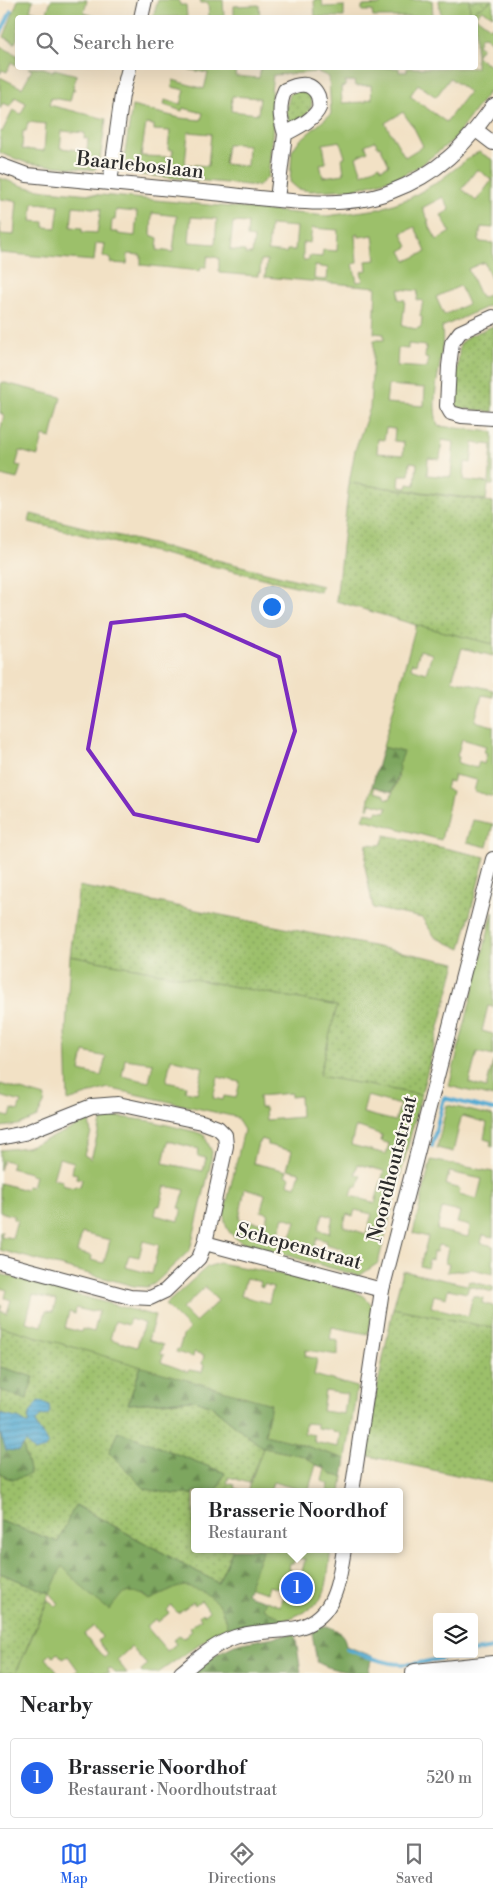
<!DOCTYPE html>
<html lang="en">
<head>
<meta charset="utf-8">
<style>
  :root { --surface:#fff; --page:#f6f6f6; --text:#202124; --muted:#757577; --line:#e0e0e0; --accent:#2563eb }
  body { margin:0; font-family:"Libre Bodoni",serif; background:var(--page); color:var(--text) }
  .controls { position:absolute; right:15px; bottom:15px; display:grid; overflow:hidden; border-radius:5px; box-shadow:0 5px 20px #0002 }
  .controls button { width:45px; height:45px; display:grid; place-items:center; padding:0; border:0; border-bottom:1px solid var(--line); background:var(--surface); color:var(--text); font:25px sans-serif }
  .you { position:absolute; left:271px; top:606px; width:18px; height:18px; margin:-12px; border:4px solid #fff; border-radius:50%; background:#1a73e8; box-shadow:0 0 0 8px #1a73e833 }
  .badge { display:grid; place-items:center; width:32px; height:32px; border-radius:50%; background:var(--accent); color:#fff; font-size:16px; font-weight:700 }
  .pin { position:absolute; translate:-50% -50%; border:2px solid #fff; box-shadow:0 1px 5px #0006 }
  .popup { position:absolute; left:191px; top:1488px; width:212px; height:65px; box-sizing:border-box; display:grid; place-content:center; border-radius:5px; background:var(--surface); filter:drop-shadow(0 1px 4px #0005); font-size:16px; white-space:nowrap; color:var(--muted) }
  .popup b { font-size:19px; color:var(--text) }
  .popup::after { content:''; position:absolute; left:50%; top:100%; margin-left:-10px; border:10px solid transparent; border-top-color:var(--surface) }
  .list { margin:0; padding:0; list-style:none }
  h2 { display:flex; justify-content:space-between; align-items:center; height:65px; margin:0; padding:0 20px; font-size:21px }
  h2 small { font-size:16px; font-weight:400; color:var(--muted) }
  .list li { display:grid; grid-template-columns:32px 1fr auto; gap:15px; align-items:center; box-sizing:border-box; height:80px; margin:0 10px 10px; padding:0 10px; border:1px solid var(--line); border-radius:5px }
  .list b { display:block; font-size:19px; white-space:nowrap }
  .list p { margin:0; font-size:16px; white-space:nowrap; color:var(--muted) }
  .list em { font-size:16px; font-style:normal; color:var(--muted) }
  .icon { flex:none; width:28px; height:28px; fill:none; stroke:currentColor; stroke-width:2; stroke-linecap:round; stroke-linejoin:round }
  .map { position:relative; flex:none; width:493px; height:1673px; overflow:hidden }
  .search { position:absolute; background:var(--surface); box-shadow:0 5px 20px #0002; left:15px; right:15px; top:15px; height:55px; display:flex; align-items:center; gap:12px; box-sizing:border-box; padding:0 18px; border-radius:5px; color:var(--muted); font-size:19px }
  .sheet { height:155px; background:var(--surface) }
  nav { display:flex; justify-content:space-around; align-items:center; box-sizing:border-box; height:70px; border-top:1px solid var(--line); background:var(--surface); font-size:14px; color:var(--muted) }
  nav a { display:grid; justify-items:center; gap:2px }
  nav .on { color:var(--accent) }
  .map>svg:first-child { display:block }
  .grass { fill:url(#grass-dots); stroke:#64764b }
  .forest { fill:url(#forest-firs); stroke:#546845 }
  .garden { fill:#9cc06b; stroke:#64764b; fill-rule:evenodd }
  .water { fill:url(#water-rules); stroke:#406b7e }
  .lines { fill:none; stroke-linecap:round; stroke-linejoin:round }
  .stream { stroke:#56abd2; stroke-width:4 }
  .minor-casing { stroke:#494642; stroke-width:16 }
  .tertiary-casing { stroke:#494642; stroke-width:20 }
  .minor { stroke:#fff; stroke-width:14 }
  .tertiary { stroke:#fff; stroke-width:18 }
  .marked { fill:none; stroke:#7b2cbf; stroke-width:4; stroke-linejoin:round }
  .labels { text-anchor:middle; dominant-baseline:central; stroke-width:4.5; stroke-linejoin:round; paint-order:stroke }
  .street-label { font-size:20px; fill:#2b2b2b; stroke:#fbf7ec }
</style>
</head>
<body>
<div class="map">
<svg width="493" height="1673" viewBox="0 0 493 1673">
  <defs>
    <pattern id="grass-dots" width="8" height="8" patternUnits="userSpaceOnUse" patternTransform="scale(1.25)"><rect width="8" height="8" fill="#9cc06b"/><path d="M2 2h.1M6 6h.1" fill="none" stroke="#7f9c58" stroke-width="1.8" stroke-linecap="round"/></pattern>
    <pattern id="forest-firs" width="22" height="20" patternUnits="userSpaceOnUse" patternTransform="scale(1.25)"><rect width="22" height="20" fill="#7da65f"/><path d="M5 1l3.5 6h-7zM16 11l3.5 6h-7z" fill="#67874f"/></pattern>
    <pattern id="water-rules" width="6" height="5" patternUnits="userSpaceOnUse" patternTransform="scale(1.25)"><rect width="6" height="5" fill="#56abd2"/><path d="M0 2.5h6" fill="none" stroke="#478bab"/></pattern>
  </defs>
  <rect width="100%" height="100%" fill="#fbf7ec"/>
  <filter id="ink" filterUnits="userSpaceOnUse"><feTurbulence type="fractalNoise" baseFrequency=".02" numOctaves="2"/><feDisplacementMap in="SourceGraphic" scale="10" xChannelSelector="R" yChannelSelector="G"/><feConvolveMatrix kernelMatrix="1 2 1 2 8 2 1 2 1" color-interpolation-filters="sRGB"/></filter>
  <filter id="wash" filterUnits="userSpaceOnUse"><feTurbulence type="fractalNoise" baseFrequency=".0096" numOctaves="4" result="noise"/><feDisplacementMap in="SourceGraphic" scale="20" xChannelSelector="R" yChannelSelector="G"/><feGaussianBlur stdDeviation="1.12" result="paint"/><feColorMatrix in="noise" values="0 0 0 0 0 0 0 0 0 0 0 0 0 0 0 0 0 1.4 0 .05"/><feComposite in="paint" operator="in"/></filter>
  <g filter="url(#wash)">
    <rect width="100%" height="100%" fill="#f2e1c5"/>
    <g class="grass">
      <polygon points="469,0 493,0 470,14"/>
      <path d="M298 89 309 93C318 111 303 116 290 127L286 110 290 94Z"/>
      <polygon points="493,326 493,412 459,408 454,401 460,344 469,336"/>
      <polygon points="349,483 493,502 493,644 416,625 336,601"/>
      <polygon points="31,514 322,586 320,592 29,522"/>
      <polygon points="385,835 485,857 461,949 435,937 422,918 373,908 365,866 367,844 381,845"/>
      <polygon points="79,886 456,963 421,1095 319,1076 337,1006 70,956"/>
      <polygon points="393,1308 493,1328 493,1483 364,1455"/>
      <polygon points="0,1326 141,1366 128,1404 194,1400 210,1405 263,1448 249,1483 229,1477 227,1483 235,1485 234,1488 245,1492 216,1492 225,1473 119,1432 109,1452 174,1494 194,1494 194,1549 233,1549 218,1583 76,1505 58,1542 0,1521 0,1472 6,1478 0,1417 0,1392 1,1390 33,1377 0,1367"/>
      <polygon points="0,1573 50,1593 16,1673 0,1673"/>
    </g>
    <g class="forest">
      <path d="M383 747 404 752C399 765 398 779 392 792L372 786Z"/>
      <polygon points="141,1366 271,1404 265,1435 294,1442 346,1459 343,1477 332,1475 325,1468 316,1465 303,1456 263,1448 210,1405 194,1400 128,1404"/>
      <polygon points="0,1367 34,1377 26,1400 1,1390 0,1391"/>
      <path d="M0 1417 22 1441 30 1474C17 1479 11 1483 0 1472Z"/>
      <polygon points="118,1431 225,1473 216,1492 194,1492 194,1494 174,1494 145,1489 109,1452"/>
      <polygon points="75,1505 218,1583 233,1549 263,1549 246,1594 249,1596 266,1601 264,1608 285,1620 228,1628 220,1605 183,1585 150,1600 143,1594 109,1610 90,1595 62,1567 50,1593 0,1573 0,1521 58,1542"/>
      <path d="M327 1626C338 1630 345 1634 346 1646L372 1656 368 1673C350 1673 333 1671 317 1662L312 1634 316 1627Z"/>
      <polygon points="295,1633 301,1673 193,1673 218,1653 237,1644"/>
    </g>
    <g class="garden">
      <polygon points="18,0 33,0 30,10 46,15 51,0 87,0 84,13 98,17 75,17 68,16 65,17 55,14 54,17 18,18 17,39 15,43 4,37"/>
      <polygon points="158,0 179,0 180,5 186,5 187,17 153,17"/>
      <polygon points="200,0 223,0 224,17 209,17 208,3 201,3"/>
      <polygon points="314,0 322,0 323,7 344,6 344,17 315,17"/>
      <polygon points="380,0 432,0 433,17 373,17 372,11 362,11 362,6 380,5"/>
      <path d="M439 0H469L470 13 493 0V16L482 10 475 16 491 28 493 25V42L485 36 481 37 478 45 482 47 476 56 493 68V86L453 140 421 165 401 176 355 189 310 191 298 189 290 182 292 151 298 142 331 114 329 77 318 72 273 75 271 90 273 126 268 177 258 186 132 174 127 172 123 167 132 106 180 118 201 120 203 113 183 108 182 111 164 105 165 100 181 104 185 90 172 87 173 80 204 89 208 73 180 68H236L235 76 259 78 261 68H399V72H407V68H476V18L441 17ZM450 78 469 92 446 122 410 96 418 84 436 97ZM345 81H354L355 86 371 85 372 99 366 100V102L342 103 341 87 345 86ZM232 96 260 98 258 114 231 111ZM403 112 411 124H412L423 146 405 157 385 123ZM146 124 154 125V130L170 131 168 149 173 150 172 157 141 156ZM188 132 211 134 208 166 185 164ZM340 141 345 157 342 158 344 174 323 177 320 164 326 163 323 144ZM375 141 378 147 380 146 389 165 381 169 380 165 362 174 356 157 368 151 365 145ZM238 144 248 145 247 166 224 164 227 145Z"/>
      <polygon points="259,5 260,17 234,17 234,6"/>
      <polygon points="0,46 17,55 16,65 11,62 7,72 2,70 0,74"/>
      <path d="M28 68H44L54 72V69L77 75 73 87 75 90 73 89 70 101 51 98 49 105 106 119 99 166 93 170 27 163 0 153V131L2 132 13 110 21 114 26 103 15 97 10 106 3 103 0 109V77L22 88 32 70ZM28 122 46 124 44 151 22 149 23 131H26ZM62 131 85 133 84 138 88 139 87 151 60 148Z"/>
      <path d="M479 152 493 160V228L481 227 479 240 480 242 493 243V283L484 262 468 269 481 298 493 293V304L442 327C446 359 428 393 438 426L493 432V485H488L486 500 349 483 355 450 370 408 374 340H384V334L374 333 376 287 265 277 267 260H261L260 273H258V276L219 273V258L208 256 206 267H201L200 271 141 265V255L128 254 127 264 110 263 111 259 103 256 105 244 96 243 94 261 0 253V222V234L14 235 17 201 0 199V178L26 187 47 190 327 216 379 209 410 198 439 181 473 155ZM477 169 492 180 476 201 462 189ZM443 197 450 210 441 215 450 232 437 240 427 222 429 221 422 208ZM33 203 59 205 56 228 44 227V222L31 221ZM73 206 101 209 97 233 82 232V228L71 227ZM116 210 137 212 135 236 118 234V232H111L112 220H115ZM152 213 177 216 173 252 157 250 158 238 151 235ZM191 217 217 219 215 244 189 242ZM233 222 248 223 247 237 254 238 252 254H245V251L230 250ZM270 225 297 227 295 250H287L286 253 268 251ZM415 227 426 252 406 261 401 251 408 247 402 233ZM312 228 338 230 337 251 323 250 322 257 309 256V260H303V242L310 243ZM358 234 359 237 373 235 376 260 366 261 367 270 361 272 363 281 357 282 353 264 357 263 355 235ZM315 266 328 268 327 280 314 279ZM460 286 468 304 444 315 436 297ZM399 289 418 291 417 300 423 301 420 316 422 317 421 327 416 329 402 326 405 300 398 299ZM408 344 426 346 425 358 428 359 427 368 397 366 398 348 408 349ZM388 385 425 388 424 406 386 403ZM386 428 395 429 394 441 404 442 403 455 377 453 378 439 384 440ZM442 440 454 442 451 477 427 475 428 458 440 459ZM473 443 492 445 489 483 464 480 465 462 471 463ZM410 462 417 463 415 485 408 484 407 488 399 487 400 475H409Z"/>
      <polygon points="1,382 61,397 51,438 43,436 38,456 20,451 16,465 21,466 17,479 0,475 0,432 4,415 0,413"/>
      <path d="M416 625 493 644V656L462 648 452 680 493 690V697L482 695 475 721 493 726V797L474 791 477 780 454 775 452 782 448 781 446 789 452 791 441 840 363 819 366 812 376 814 377 811 386 812 387 807 371 803 369 809 367 808 372 786 374 787V792L385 795V798L390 799 398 779 399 765 404 752 383 747ZM420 650 432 654 426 673 411 668 412 663 416 664ZM462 739 486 746 484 752 487 753 484 764 479 762 477 768 458 763 459 757 457 756Z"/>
      <polygon points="473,820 493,824 487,847 467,842"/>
      <polygon points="493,912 493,1007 488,1006 482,1031 493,1034 493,1056 477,1052 469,1083 486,1088 493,1062 493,1097 449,1086"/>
      <path d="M70 956 337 1006 319 1076 421 1095 378 1263 359 1276 243 1243C230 1235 225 1230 224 1214L244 1130 236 1117 108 1088 68 1101 66 1031ZM84 1052 106 1057 101 1076 80 1071ZM125 1059 153 1063 149 1082 122 1076ZM171 1059 203 1067 197 1093 185 1091 186 1086 166 1082ZM218 1077 240 1082 236 1098 224 1096 223 1100 213 1098ZM291 1093V1097L300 1096 301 1117 266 1120 265 1108H260L259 1096ZM367 1096 400 1105 395 1121 363 1113ZM359 1127 382 1135 381 1141 389 1144 386 1154 351 1145 355 1128ZM261 1139 268 1141V1145L292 1151 287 1169 300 1172 296 1186 288 1184 290 1177 285 1175 287 1171 253 1163 258 1143H259ZM358 1164 384 1171 375 1203 351 1196 354 1186 358 1187 361 1175 355 1174ZM245 1188 265 1194 261 1211 268 1213 265 1224 239 1219ZM355 1210 372 1214 366 1234 343 1226 347 1214 353 1216ZM323 1214 333 1217 329 1233 318 1230ZM284 1217 296 1221 291 1237 279 1233ZM317 1238 327 1241 326 1244 343 1249 339 1262 312 1255Z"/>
      <polygon points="0,1084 45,1097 44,1104 37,1117 18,1125 0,1127 0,1115 10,1117 12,1109 18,1111 21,1102 0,1096"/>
      <polygon points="447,1105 493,1116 493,1147 490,1146 491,1141 484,1139 487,1123 463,1116 461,1118 453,1152 437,1148"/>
      <path d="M103 1115 151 1121 196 1132 204 1135 212 1152 210 1167 190 1250 154 1284 147 1287 134 1286 0 1250V1231L2 1232 1 1236 12 1238 17 1220 13 1219 14 1216 0 1212V1183L26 1190 27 1186 32 1187 35 1176 30 1175V1173L11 1168 12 1162 3 1160 0 1170V1150L26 1147 48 1139 89 1121 91 1133 84 1155 91 1159ZM168 1141 199 1149 197 1156 206 1158 203 1171 163 1163ZM59 1158 74 1162 72 1173 77 1174V1178L82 1179 80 1187 75 1186 74 1188 62 1185 63 1181 53 1179ZM165 1186 185 1190 179 1208H182L179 1221 155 1215 157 1206H160ZM82 1233 110 1240 104 1263 91 1260 92 1256 77 1252ZM143 1241 159 1245 152 1274 125 1267 129 1255 139 1257Z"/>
      <path d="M431 1160 493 1172V1237L483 1235 481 1243 493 1246V1274L472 1269 447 1272 449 1264 445 1263 448 1247 438 1245 436 1252H433L432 1260 429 1259 427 1268 420 1266 428 1237 413 1233ZM449 1172 482 1179 477 1199 459 1195 460 1189 446 1185ZM442 1208 460 1212 457 1223 470 1226 468 1237 437 1230Z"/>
      <path d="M219 1263 295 1277 353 1291 364 1296 371 1304 373 1311 368 1334 332 1327 330 1339 338 1341V1355L306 1350 305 1356 317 1359 314 1375 357 1387 346 1459 294 1442 265 1435 271 1404 0 1326V1305L2 1306 0 1311 7 1313 11 1300 5 1298 7 1290 0 1288V1274L155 1316 148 1340 163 1345 160 1354 164 1355 161 1362 188 1372 189 1370 202 1372 204 1365 202 1364 204 1355 194 1352 193 1357 176 1352 177 1349H179L183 1336 189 1329 165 1305 207 1267ZM246 1278 261 1282 260 1286 263 1287 264 1284 273 1287 269 1303 241 1296ZM205 1287 218 1301 195 1322 182 1309ZM33 1295 56 1300 53 1312 46 1311 42 1326 26 1322ZM76 1308 92 1312 93 1310 99 1311 94 1332 82 1329 81 1332 65 1328 69 1312 75 1314ZM130 1319 144 1323 137 1347 110 1339 115 1321 128 1325ZM325 1391 347 1394 344 1414 322 1411ZM305 1423 317 1424V1428L332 1430V1432L340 1433 338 1447 314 1442 315 1439H313L315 1435 304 1433Z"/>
      <polygon points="403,1271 467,1285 469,1281 493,1287 493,1292 469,1286 467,1293 448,1289 446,1298 434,1295 431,1307 468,1316 473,1296 483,1298 482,1303 493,1306 493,1328 393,1308"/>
      <polygon points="263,1448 303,1456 316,1465 308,1492 273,1482 270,1492 247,1492"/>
      <polygon points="325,1468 332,1475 343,1477 341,1492 327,1492 329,1484 322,1481"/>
      <path d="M263 1549H331C325 1593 331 1603 285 1620L263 1608 266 1601 280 1606 282 1598 300 1603 306 1581 300 1579 305 1560 295 1557 293 1564H290L289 1569 292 1570 288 1584 283 1585 282 1590 269 1586 267 1593 248 1588Z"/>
      <path d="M62 1566 90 1595 109 1610 123 1593C135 1591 141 1593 150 1600L183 1585 202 1591 220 1605 228 1628 219 1630 158 1673H142L141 1670 147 1665 131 1647 117 1660 127 1673H115L110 1668 107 1670 109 1673H96L93 1670 90 1673H75L78 1670 68 1656 63 1659 58 1653 53 1656 51 1654 46 1658 58 1673H16L48 1600 56 1606 59 1604 50 1593ZM201 1600 209 1611 204 1615 202 1613 199 1616 201 1619 189 1628 192 1631 183 1638 179 1635 173 1640 176 1644 167 1651 146 1626 156 1619 158 1622 169 1613 167 1610 171 1606 178 1613 193 1602 195 1605ZM94 1626 102 1637 98 1641 108 1654 104 1658 84 1634Z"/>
    </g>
    <path class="water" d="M38 1401 43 1402 49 1405 50 1411 48 1415 40 1417 36 1421C36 1430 45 1436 48 1444L45 1449 34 1452 26 1442 19 1451 6 1450 0 1433V1414L20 1419 28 1424 29 1415Z"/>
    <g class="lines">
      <g class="stream">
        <polyline points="0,34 11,11"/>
        <polyline points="432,1146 444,1098 493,1110"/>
        <path d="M346 1649C360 1654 375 1660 390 1663 413 1667 437 1659 459 1654"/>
        <polyline points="474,1651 493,1648"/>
      </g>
    </g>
  </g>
  <g filter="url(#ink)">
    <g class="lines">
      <g class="minor-casing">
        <g id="minor">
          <polyline points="141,18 145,0"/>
          <polyline points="476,130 493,143"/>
          <path d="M0 165 27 175C89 181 151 187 213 193 267 198 337 212 390 192 438 174 464 147 493 106"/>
          <polyline points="110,183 122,95 129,68"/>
          <path d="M277 199 285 134C296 128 314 120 319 108 320 104 319 100 318 96 311 80 297 84 285 90 278 105 280 118 285 134"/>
          <polyline points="493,317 460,332 452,343 449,366 447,406 451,413 462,416 493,418"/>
          <polyline points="0,1138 24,1133 92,1106 118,1104 202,1122 218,1128 225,1135 226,1146 205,1243"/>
          <polyline points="0,1262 130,1297 150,1298 165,1291 199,1258 205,1243 382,1290"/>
          <polyline points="352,1492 382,1290 493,859"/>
          <path d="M181 1673C197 1660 214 1644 235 1637 253 1631 273 1632 292 1629 335 1621 338 1585 344 1549"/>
        </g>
      </g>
      <g class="tertiary-casing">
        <polyline id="tertiary" points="415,1673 493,1665"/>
      </g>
      <use href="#minor" class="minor"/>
      <use href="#tertiary" class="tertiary"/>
    </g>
  </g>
  <path class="marked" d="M185 615 279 657 295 731 258 841 134 814 88 749 111 623Z"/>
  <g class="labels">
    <g class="street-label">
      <text transform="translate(140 166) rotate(6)">Baarleboslaan</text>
      <text transform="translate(393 1169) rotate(-76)">Noordhoutstraat</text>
      <text transform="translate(299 1247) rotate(15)">Schepenstraat</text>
    </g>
  </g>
</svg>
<div class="controls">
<button><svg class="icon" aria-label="layers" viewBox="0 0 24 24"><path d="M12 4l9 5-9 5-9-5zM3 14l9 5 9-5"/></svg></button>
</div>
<div class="you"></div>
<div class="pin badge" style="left:297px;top:1588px">1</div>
<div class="popup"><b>Brasserie Noordhof</b>Restaurant</div>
<div class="search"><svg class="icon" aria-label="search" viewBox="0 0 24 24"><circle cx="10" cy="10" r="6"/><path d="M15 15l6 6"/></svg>Search here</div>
</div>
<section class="sheet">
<h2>Nearby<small></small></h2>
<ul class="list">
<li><span class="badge">1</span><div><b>Brasserie Noordhof</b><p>Restaurant · Noordhoutstraat</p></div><em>520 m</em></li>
</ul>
</section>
<nav>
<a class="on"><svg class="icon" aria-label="map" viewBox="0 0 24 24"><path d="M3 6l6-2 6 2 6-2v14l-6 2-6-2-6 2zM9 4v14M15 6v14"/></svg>Map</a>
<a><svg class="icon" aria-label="directions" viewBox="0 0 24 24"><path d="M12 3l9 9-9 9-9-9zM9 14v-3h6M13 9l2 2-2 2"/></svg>Directions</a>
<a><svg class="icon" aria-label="saved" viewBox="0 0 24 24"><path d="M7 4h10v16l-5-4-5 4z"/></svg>Saved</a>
</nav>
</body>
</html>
